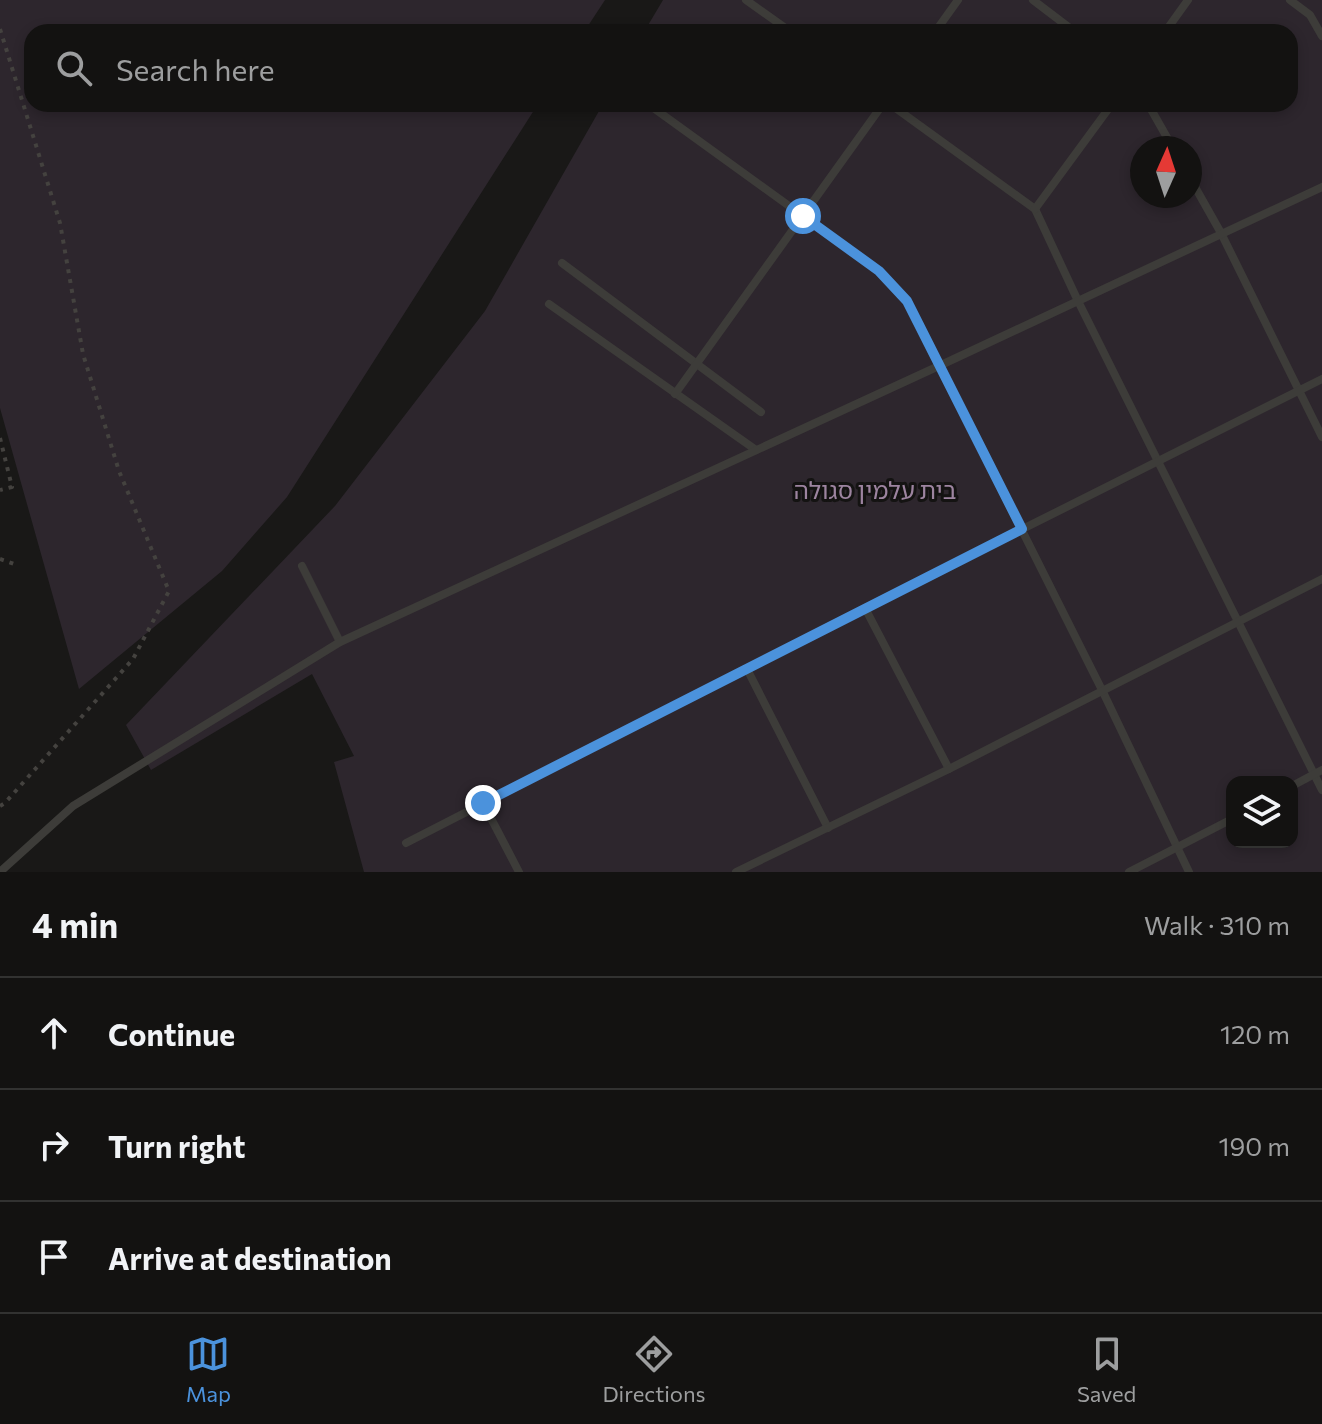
<!DOCTYPE html>
<html lang="en">
<head>
<meta charset="utf-8">
<style>
  :root { --surface:#131211; --page:#1c1b1a; --text:#f1f3f6; --muted:#9d9e9f; --line:#323231; --accent:#4b92dc }
  body { margin:0; font-family:Commissioner,"Noto Sans Hebrew",sans-serif; background:var(--page); color:var(--text) }
  .controls { position:absolute; right:24px; bottom:24px; display:grid; overflow:hidden; border-radius:16px; box-shadow:0 4px 12px #0003 }
  .controls button { width:72px; height:72px; display:grid; place-items:center; padding:0; border:0; border-bottom:2px solid var(--line); background:var(--surface); color:var(--text); font:40px sans-serif }
  .compass { position:absolute; left:1130px; top:136px; width:72px; height:72px; border-radius:50%; background:var(--surface); box-shadow:0 4px 12px #0003; rotate:3deg }
  .stop { position:absolute; width:24px; height:24px; margin:-18px; border:6px solid #4b92dc; border-radius:50%; background:#fff }
  .stop.end { background:#4b92dc; border-color:#fff; box-shadow:0 2px 8px #0008 }
  .list { margin:0; padding:0; list-style:none }
  h2 { display:flex; justify-content:space-between; align-items:center; height:104px; margin:0; padding:0 32px; font-size:34px }
  h2 small { font-size:26px; font-weight:400; color:var(--muted) }
  .list li { display:grid; grid-template-columns:52px 1fr auto; gap:24px; align-items:center; box-sizing:border-box; height:112px; padding:0 32px; border-top:2px solid var(--line) }
  .list b { display:block; font-size:30px; white-space:nowrap }
  .list em { font-size:26px; font-style:normal; color:var(--muted) }
  .icon { flex:none; width:44px; height:44px; fill:none; stroke:currentColor; stroke-width:2; stroke-linecap:round; stroke-linejoin:round }
  .map { position:relative; flex:none; width:1322px; height:872px; overflow:hidden }
  .search { position:absolute; background:var(--surface); box-shadow:0 4px 12px #0003; left:24px; right:24px; top:24px; height:88px; display:flex; align-items:center; gap:20px; box-sizing:border-box; padding:0 28px; border-radius:24px; color:var(--muted); font-size:30px }
  .sheet { height:440px; background:var(--surface) }
  nav { display:flex; justify-content:space-around; align-items:center; box-sizing:border-box; height:112px; border-top:2px solid var(--line); background:var(--surface); font-size:22px; color:var(--muted) }
  nav a { display:grid; justify-items:center; gap:4px }
  nav .on { color:var(--accent) }
  .map>svg:first-child { display:block }
  .green { fill:#2d262d; fill-rule:evenodd }
  .lines { fill:none; stroke-linecap:round; stroke-linejoin:round }
  .path { stroke:#44423f; stroke-width:4; stroke-dasharray:4 6; stroke-linecap:butt }
  .lane { stroke:#3d3c39; stroke-width:8 }
  .route { stroke:#4b92dc; stroke-width:10 }
  .labels { text-anchor:middle; dominant-baseline:central; stroke-width:6; stroke-linejoin:round; paint-order:stroke }
  .park-label { font-size:24px; fill:#9d84a0; stroke:#141312 }
</style>
</head>
<body>
<div class="map">
<svg width="1322" height="872" viewBox="0 0 1322 872">
  <rect width="100%" height="100%" fill="#191817"/>
  <g class="green">
    <polygon points="0,0 605,0 584,32 32,32 32,104 538,104 287,497 222,571 79,689 0,408"/>
    <path d="M663 0H1322V872H364L334 762 354 756 312 674 151 770 126 725 335 506 485 311 603 104H1290V32H644ZM1142 148H1190V196H1142ZM1232 782H1292V842H1232Z"/>
  </g>
  <g class="lines">
    <g class="path">
      <polyline points="0,29 60,223 83,354 119,471 169,591 133,659 5,803 0,806"/>
      <polyline points="0,438 12,487 0,490"/>
      <polyline points="0,559 17,565"/>
    </g>
    <g class="lane">
      <polyline points="746,0 791,32"/>
      <polyline points="1033,0 1075,32"/>
      <polyline points="1290,0 1310,15 1322,36"/>
      <polyline points="935,32 958,0"/>
      <polyline points="1165,32 1188,0"/>
      <polyline points="648,104 879,271 907,301 1103,692 1189,872"/>
      <polyline points="890,104 1035,209 1078,301 1322,790"/>
      <polyline points="1148,104 1173,148"/>
      <polyline points="1190,178 1221,233 1322,437"/>
      <polyline points="1035,209 1112,104"/>
      <polyline points="562,263 761,412"/>
      <polyline points="549,304 756,450"/>
      <polyline points="675,394 883,104"/>
      <polyline points="302,566 340,642"/>
      <polyline points="865,608 949,769"/>
      <polyline points="747,669 828,828"/>
      <polyline points="1292,786 1322,770"/>
      <polyline points="483,803 519,872"/>
      <polyline points="406,843 865,608 1322,379"/>
      <polyline points="0,872 73,806 340,642 941,365 1322,187"/>
      <polyline points="736,872 949,769 1322,579"/>
      <polyline points="1129,872 1232,819"/>
    </g>
  </g>
  <g class="lines">
    <polyline class="route" points="483,803 1022,529 907,301 879,271 803,216"/>
  </g>
  <g class="labels">
    <g class="park-label">
      <text x="875" y="489">בית עלמין סגולה</text>
    </g>
  </g>
</svg>
<div class="controls">
<button><svg class="icon" aria-label="layers" viewBox="0 0 24 24"><path d="M12 4l9 5-9 5-9-5zM3 14l9 5 9-5"/></svg></button>
</div>
<svg class="compass" viewBox="-18 -18 36 36"><path d="M0-13l5 13h-10z" fill="#e53935"/><path d="M0 13l5-13h-10z" fill="#9d9e9f"/></svg>
<div class="stop" style="left:803px;top:216px"></div>
<div class="stop end" style="left:483px;top:803px"></div>
<div class="search"><svg class="icon" aria-label="search" viewBox="0 0 24 24"><circle cx="10" cy="10" r="6"/><path d="M15 15l6 6"/></svg>Search here</div>
</div>
<section class="sheet">
<h2>4 min<small>Walk · 310 m</small></h2>
<ul class="list">
<li><svg class="icon" aria-label="ahead" viewBox="0 0 24 24"><path d="M12 20V5M6 11l6-6 6 6"/></svg><div><b>Continue</b></div><em>120 m</em></li>
<li><svg class="icon" aria-label="right" viewBox="0 0 24 24"><path d="M7 20v-9h11M14 6l5 5-5 5"/></svg><div><b>Turn right</b></div><em>190 m</em></li>
<li><svg class="icon" aria-label="arrive" viewBox="0 0 24 24"><path d="M6 21V4h12l-3 4 3 4H6"/></svg><div><b>Arrive at destination</b></div></li>
</ul>
</section>
<nav>
<a class="on"><svg class="icon" aria-label="map" viewBox="0 0 24 24"><path d="M3 6l6-2 6 2 6-2v14l-6 2-6-2-6 2zM9 4v14M15 6v14"/></svg>Map</a>
<a><svg class="icon" aria-label="directions" viewBox="0 0 24 24"><path d="M12 3l9 9-9 9-9-9zM9 14v-3h6M13 9l2 2-2 2"/></svg>Directions</a>
<a><svg class="icon" aria-label="saved" viewBox="0 0 24 24"><path d="M7 4h10v16l-5-4-5 4z"/></svg>Saved</a>
</nav>
</body>
</html>
